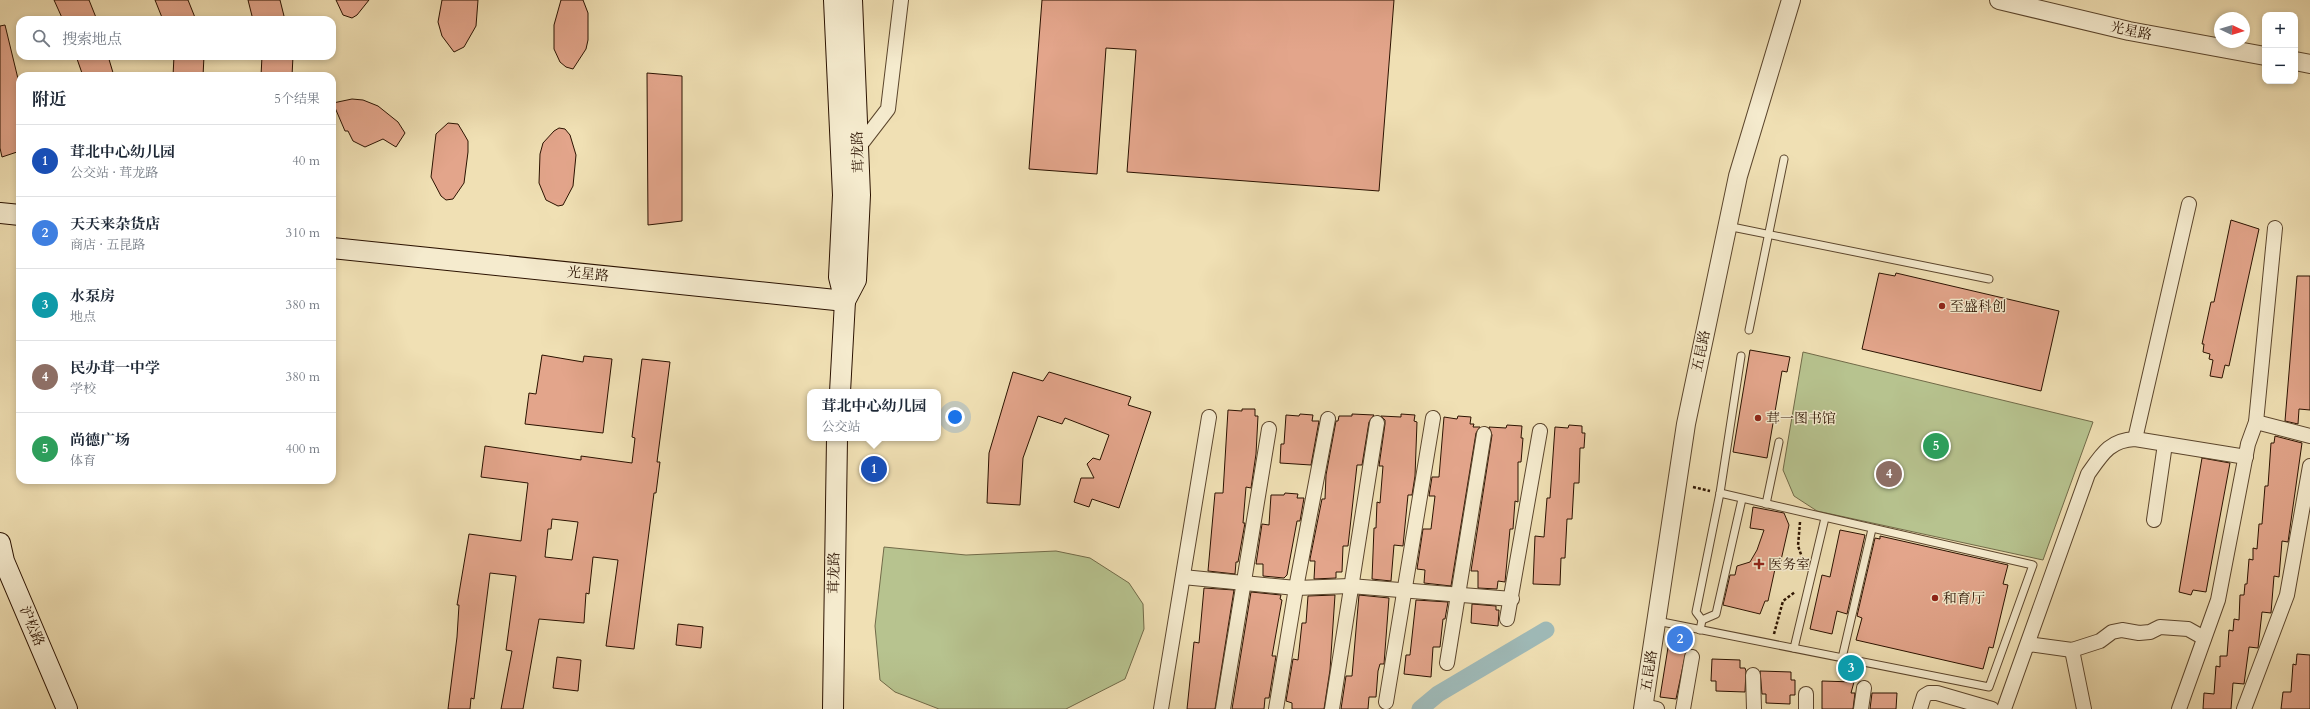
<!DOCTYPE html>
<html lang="zh">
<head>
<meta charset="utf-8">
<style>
  :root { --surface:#fff; --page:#f6f6f7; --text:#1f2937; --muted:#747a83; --line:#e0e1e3; --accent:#8f2418 }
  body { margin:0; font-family:Cardo,"Noto Serif SC",serif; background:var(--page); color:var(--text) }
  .controls { position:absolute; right:12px; top:12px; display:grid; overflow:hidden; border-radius:8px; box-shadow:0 2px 6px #0003 }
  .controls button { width:36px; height:36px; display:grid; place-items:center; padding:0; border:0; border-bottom:1px solid var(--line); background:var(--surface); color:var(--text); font:20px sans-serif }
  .compass { position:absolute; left:2214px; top:12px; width:36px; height:36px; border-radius:50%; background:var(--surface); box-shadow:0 2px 6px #0003; rotate:94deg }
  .you { position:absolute; left:955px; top:417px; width:14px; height:14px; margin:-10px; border:3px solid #fff; border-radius:50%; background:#1a73e8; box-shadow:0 0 0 6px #1a73e833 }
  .badge { display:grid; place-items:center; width:26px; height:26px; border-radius:50%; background:var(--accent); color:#fff; font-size:13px; font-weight:700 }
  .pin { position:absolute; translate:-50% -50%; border:2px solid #fff; box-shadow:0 1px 4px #0006 }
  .popup { position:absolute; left:807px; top:389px; width:134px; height:52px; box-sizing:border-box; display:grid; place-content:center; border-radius:8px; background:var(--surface); filter:drop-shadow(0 1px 3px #0005); font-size:13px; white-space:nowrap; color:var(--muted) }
  .popup b { font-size:15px; color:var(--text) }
  .popup::after { content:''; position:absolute; left:50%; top:100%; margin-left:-8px; border:8px solid transparent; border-top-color:var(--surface) }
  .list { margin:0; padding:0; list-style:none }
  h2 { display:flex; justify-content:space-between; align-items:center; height:52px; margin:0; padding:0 16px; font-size:17px }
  h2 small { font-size:13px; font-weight:400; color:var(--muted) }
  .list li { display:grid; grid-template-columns:26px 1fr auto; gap:12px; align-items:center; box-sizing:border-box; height:72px; padding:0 16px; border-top:1px solid var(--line) }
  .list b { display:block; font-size:15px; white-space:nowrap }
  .list p { margin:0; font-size:13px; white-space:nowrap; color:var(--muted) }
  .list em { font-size:13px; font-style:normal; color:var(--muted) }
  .icon { flex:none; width:22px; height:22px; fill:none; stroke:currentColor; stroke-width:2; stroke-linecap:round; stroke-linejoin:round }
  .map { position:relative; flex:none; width:2310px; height:709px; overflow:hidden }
  .search { position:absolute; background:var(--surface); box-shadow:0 2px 6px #0003; left:16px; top:16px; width:320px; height:44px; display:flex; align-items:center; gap:10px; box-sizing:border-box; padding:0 14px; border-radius:12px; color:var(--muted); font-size:15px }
  .panel { position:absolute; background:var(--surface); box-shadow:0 2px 6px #0003; left:16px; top:72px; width:320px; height:412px; border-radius:12px }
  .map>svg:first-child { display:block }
  .pitch { fill:#b7c38f; stroke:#716a48 }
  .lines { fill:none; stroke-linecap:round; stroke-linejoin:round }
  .canal { stroke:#9fbab8; stroke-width:17 }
  .building { fill:#e3a58b; stroke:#2b1200; fill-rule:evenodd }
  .service-casing { stroke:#5c462d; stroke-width:9 }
  .minor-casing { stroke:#5c462d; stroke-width:16 }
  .tertiary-casing { stroke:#5c462d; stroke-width:20 }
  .secondary-casing { stroke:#2b1200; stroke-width:22 }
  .path { stroke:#2b1200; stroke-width:2.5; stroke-dasharray:3 2; stroke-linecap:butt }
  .service { stroke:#f5ebce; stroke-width:7 }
  .minor { stroke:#f5ebce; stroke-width:14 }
  .tertiary { stroke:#f5ebce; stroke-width:18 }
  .secondary { stroke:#f5ebce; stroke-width:20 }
  .poi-dot { fill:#8f2418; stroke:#f5ebce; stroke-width:1.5 }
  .labels { text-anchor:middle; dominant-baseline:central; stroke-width:3; stroke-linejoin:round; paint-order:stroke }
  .street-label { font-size:14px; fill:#2b1200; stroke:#f5ebce }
  .poi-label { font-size:14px; fill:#2b1200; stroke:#f5ebce; text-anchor:start }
</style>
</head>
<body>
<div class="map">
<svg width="2310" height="709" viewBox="0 0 2310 709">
  <rect width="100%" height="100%" fill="#f0e0b4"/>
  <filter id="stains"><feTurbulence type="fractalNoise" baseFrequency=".005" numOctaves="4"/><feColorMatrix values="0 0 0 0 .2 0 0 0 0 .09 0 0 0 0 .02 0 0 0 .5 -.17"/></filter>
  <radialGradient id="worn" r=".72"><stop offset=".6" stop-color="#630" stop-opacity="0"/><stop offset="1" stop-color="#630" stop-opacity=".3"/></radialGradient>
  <g class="pitch">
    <polygon points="1803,352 2093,422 2043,560 1817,511 1794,496 1783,470"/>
    <polygon points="884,547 966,555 1056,551 1090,558 1129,583 1143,604 1144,629 1125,679 1066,709 939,709 895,692 880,680 875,626"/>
  </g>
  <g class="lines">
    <polyline class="canal" points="1420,709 1438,694 1546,630"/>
  </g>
  <g class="building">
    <polygon points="54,0 89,0 97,20 63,20"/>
    <polygon points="155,0 188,0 196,20 163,20"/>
    <polygon points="248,0 280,0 285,20 253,20"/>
    <polygon points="336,0 369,0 357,15 352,18 343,15"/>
    <polygon points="442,0 478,0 476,26 464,47 454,52 442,36 438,22"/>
    <polygon points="561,0 583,0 588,13 588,40 586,49 573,69 566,67 560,62 554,49 554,25"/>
    <polygon points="1042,0 1394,0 1379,191 1127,172 1136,50 1106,48 1097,174 1029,169"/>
    <polygon points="5,25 20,87 20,151 2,157 0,148 0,26"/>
    <polygon points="76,56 108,56 114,76 83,76"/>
    <polygon points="174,56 204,56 203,76 173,76"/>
    <polygon points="262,56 293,56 292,76 261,76"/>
    <polygon points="647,73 682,76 682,221 648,225"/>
    <polygon points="352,99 363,100 378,106 398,122 405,133 396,147 383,139 365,147 353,141 348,131 345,131 333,103"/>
    <polygon points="448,123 458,124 464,134 468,141 468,152 464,183 453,199 446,200 441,196 431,177 436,134"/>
    <polygon points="559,128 565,129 570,135 576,155 573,186 563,205 558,206 546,200 539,183 540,154 543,143 554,131"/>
    <polygon points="2231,220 2259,229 2229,366 2225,365 2222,378 2210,376 2213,360 2209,359 2210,354 2203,352 2204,344 2202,344 2211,302 2214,302"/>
    <polygon points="1879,273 1895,276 1896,273 2059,311 2041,391 1862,349"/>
    <polygon points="2297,276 2310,276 2310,410 2299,409 2298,424 2285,421"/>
    <polygon points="1750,350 1790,357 1787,372 1782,371 1767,458 1733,452"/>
    <polygon points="542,355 583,362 584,356 612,359 603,433 525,424 529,393 536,394"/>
    <path d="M642 359 670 362 657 462H660L656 493H654L634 649 606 646 618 560 593 557 589 594 586 593 584 623 539 619 523 709H501L512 651 506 650 516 576 490 573 474 699 471 698 470 709H448L457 637 459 605H457L469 534 521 541 528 483 481 477 485 446 581 460V456L632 463 635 438 632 437ZM552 519 578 522 572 560 545 557 548 529H551Z"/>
    <polygon points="1013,372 1043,381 1049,372 1131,397 1128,405 1151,412 1119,508 1092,499 1089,507 1074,502 1081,478 1094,478 1087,464 1093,458 1100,460 1109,435 1065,418 1062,424 1038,416 1023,458 1020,505 987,503 989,453"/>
    <polygon points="1242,409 1255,409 1255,416 1258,416 1256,454 1251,488 1246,487 1243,523 1245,523 1238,562 1236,562 1235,574 1208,571 1215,493 1223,493 1228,410 1242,411"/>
    <polygon points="1300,414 1313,415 1312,421 1319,421 1311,465 1280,463 1281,444 1284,444 1286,415 1299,416"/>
    <polygon points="1352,414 1374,415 1369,422 1362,465 1357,465 1348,546 1343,546 1342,572 1336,572 1336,578 1314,579 1315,561 1310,561 1310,559 1322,499 1325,499 1326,475 1336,421 1338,421 1339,416 1352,416"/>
    <polygon points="1401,414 1415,415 1414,421 1417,422 1415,476 1412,495 1408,495 1403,546 1394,545 1391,581 1372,579 1374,528 1376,528 1377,502 1380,503 1383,466 1379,466 1385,424 1385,420 1381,416 1401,417"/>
    <polygon points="1458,416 1471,417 1470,424 1474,424 1473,427 1480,427 1476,433 1451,586 1424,583 1425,570 1417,569 1423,529 1431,529 1435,496 1429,496 1432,477 1439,477 1444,417 1457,419"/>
    <polygon points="1507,425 1522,426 1521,438 1523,438 1521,462 1518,462 1518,502 1515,501 1513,529 1510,529 1505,582 1498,581 1497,589 1478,588 1478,571 1471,571 1492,435 1489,427 1506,428"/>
    <polygon points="1569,425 1582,426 1582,433 1585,433 1584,448 1580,448 1579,483 1574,483 1572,519 1567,519 1565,558 1561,558 1560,585 1533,584 1535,536 1544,537 1547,498 1550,498 1555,427 1568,428"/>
    <polygon points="2275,436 2302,443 2288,542 2282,541 2279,577 2274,576 2271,613 2262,612 2258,648 2249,647 2244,684 2233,683 2231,709 2203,709 2204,693 2214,694 2216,666 2220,667 2220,656 2227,656 2229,630 2233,631 2234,619 2239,620 2240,595 2244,595 2245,584 2247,584 2249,559 2253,560 2253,548 2257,549 2259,524 2262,524 2265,486 2268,486 2271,443 2274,443"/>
    <polygon points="2202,458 2230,463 2206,592 2193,590 2191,595 2179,592"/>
    <polygon points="1285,493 1298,494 1297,498 1304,498 1300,521 1297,521 1287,575 1284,578 1263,576 1263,564 1256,564 1262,524 1269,525 1271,495 1284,495"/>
    <polygon points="1753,507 1784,513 1789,525 1779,569 1775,569 1768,601 1765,601 1760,614 1723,605 1730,575 1735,575 1737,566 1750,562 1757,550 1764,530 1750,528"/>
    <polygon points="1840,530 1865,535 1847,614 1837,611 1832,634 1810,629 1822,575 1830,577"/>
    <polygon points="1880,536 2008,565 2003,584 2008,585 1993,648 1989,647 1983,669 1856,640 1862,618 1857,616 1875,538 1880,539"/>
    <polygon points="1204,588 1234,590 1215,709 1187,709 1194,642 1199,643"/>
    <polygon points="1251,592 1281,595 1280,599 1282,600 1272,656 1276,656 1269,698 1265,698 1264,709 1232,709"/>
    <polygon points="1335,595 1330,670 1324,709 1292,709 1292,703 1286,701 1293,659 1298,660 1302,623 1306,623 1308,596"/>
    <polygon points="1359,595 1389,598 1384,664 1380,664 1378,671 1376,697 1369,697 1368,709 1341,709 1346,676 1352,676"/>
    <polygon points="1416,600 1448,602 1445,619 1443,619 1440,647 1433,647 1431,677 1404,674 1406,655 1410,655"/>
    <polygon points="1472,604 1496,606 1496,610 1499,610 1498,626 1471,623"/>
    <polygon points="678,624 703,627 701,648 676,645"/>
    <polygon points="1671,629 1690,633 1676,699 1660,697"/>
    <polygon points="2297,654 2310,655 2310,709 2281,709 2283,692 2291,692 2293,664 2296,665"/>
    <polygon points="557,657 581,660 578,691 553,688"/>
    <polygon points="1712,659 1740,660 1740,668 1745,668 1746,671 1745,692 1716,691 1716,681 1711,681"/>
    <polygon points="1760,671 1791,672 1791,680 1795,680 1795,695 1790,695 1790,704 1766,703 1766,694 1762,694"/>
    <polygon points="1822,681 1854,682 1851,693 1855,693 1853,709 1822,709"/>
    <polygon points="1872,693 1897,693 1896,709 1870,709"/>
  </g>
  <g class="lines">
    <g class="service-casing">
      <g id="service">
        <polyline points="1727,226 1989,279"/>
        <polyline points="1749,330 1784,159"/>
        <polyline points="1766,504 1779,442"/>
        <polyline points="1702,620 1716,614 1742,499"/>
        <polyline points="1657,621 1989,687 2033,565 1720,493"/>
        <polyline points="1700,630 1702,620 1696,612 1720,493 1741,356"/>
        <polyline points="1794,648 1825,518"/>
        <polyline points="1842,658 1872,529"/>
      </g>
    </g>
    <g class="minor-casing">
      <g id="minor">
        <polyline points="858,148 888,109 901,0"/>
        <polyline points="2256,422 2310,436"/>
        <polyline points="2135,439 2189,204"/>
        <polyline points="2154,520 2165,444"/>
        <polyline points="1183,577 1296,588 1350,586 1512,599"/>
        <polyline points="1507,619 1540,431"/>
        <polyline points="2028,644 2072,650 2100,641 2112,632 2122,630 2139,633 2150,632 2160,627 2188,629 2204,638"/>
        <polyline points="2072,650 2084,709"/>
        <polyline points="1447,663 1484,434"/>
        <polyline points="1753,675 1754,709"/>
        <polyline points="1806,694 1806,709"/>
        <polyline points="1386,702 1433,418"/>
        <polyline points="1644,706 1657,709"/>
        <polyline points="1161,709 1209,417"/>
        <polyline points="1223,709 1269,429"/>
        <polyline points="1276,709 1296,588 1328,419"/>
        <polyline points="1332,709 1377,423"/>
        <polyline points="1683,709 1692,657"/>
        <polyline points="1861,709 1864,688"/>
        <polyline points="1920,709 1924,696 1929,693 1937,693 1992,709"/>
        <path d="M2004 709 2088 474C2102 454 2110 440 2135 439L2246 457"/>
        <polyline points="2179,709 2218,600 2248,444 2256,422 2275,228"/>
        <polyline points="2244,709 2287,595 2310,466"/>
      </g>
    </g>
    <g class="tertiary-casing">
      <g id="tertiary">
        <polyline points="1999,0 2129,31 2265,56"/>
        <polyline points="2295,61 2310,64"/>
        <polyline points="1643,709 1686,424 1738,176 1791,0"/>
      </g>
    </g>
    <g class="secondary-casing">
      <g id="secondary">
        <polyline points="834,0 843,195 839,277 845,301 840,392"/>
        <polyline points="0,213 20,215"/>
        <polyline points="332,248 845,301"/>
        <polyline points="845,301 856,280 860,195 852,0"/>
        <polyline points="0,543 4,561 67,709"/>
        <polyline points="833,709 837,438"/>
      </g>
    </g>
    <g class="path">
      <polyline points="1693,487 1710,491"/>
      <polyline points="1800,522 1798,546 1803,560"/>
      <polyline points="1774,634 1783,601 1795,592"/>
    </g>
    <use href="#service" class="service"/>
    <use href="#minor" class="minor"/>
    <use href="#tertiary" class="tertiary"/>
    <use href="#secondary" class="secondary"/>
  </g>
  <g class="poi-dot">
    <circle cx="1942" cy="306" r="4"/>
    <circle cx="1758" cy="418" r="4"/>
    <path d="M1757 558h4v4h4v4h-4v4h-4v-4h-4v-4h4z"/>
    <circle cx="1935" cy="598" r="4"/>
  </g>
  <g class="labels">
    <g class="street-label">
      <text transform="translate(2131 31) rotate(12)">光星路</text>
      <text transform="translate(858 152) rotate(-93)">茸龙路</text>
      <text transform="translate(588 274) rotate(6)">光星路</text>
      <text transform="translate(1701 351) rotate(-78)">五昆路</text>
      <text transform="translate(834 573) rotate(-89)">茸龙路</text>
      <text transform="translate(32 626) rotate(67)">沪松路</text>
      <text transform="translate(1649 671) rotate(-81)">五昆路</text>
    </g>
    <g class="poi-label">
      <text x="1950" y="306">至盛科创</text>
      <text x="1766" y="418">茸一图书馆</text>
      <text x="1768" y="564">医务室</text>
      <text x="1943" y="598">和育厅</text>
    </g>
  </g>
  <rect width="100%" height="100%" filter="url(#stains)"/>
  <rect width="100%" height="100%" fill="url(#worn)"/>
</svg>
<div class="controls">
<button>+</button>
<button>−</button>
</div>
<svg class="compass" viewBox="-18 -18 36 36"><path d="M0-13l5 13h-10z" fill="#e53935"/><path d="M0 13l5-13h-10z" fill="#747a83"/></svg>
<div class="you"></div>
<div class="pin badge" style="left:874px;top:469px;background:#1a4fb4">1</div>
<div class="popup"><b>茸北中心幼儿园</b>公交站</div>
<div class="pin badge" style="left:1680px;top:639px;background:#3f7fe0">2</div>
<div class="pin badge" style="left:1851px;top:668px;background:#0f9aa8">3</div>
<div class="pin badge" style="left:1889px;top:474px;background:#8d6e63">4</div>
<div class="pin badge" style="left:1936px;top:446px;background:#2e9e5b">5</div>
<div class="search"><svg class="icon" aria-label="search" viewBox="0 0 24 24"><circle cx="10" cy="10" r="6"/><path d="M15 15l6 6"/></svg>搜索地点</div>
<section class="panel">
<h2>附近<small>5个结果</small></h2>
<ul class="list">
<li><span class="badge" style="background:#1a4fb4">1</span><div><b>茸北中心幼儿园</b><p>公交站 · 茸龙路</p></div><em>40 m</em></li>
<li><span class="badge" style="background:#3f7fe0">2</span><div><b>天天来杂货店</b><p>商店 · 五昆路</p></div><em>310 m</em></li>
<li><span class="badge" style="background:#0f9aa8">3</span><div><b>水泵房</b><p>地点</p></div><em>380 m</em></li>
<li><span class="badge" style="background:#8d6e63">4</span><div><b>民办茸一中学</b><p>学校</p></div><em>380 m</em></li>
<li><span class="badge" style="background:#2e9e5b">5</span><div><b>尚德广场</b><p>体育</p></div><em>400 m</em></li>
</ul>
</section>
</div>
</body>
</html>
